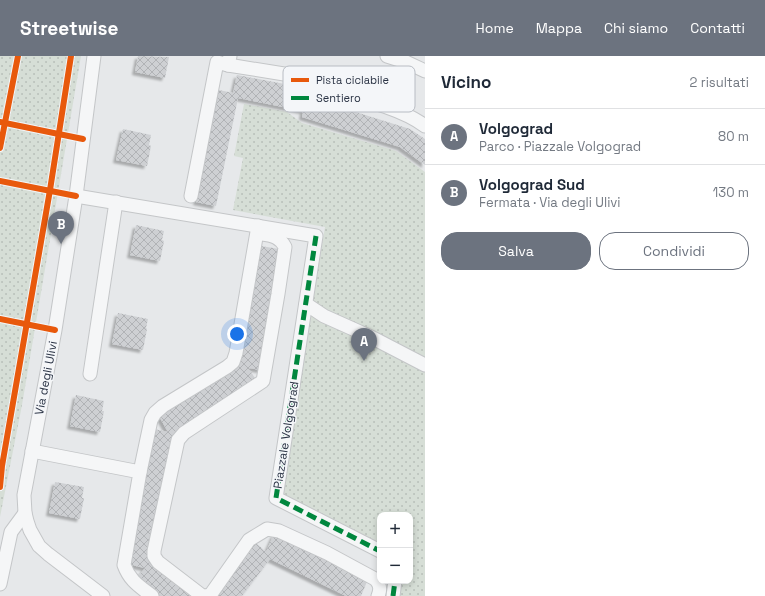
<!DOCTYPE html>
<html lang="it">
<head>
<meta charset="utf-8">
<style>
  :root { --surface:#fff; --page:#f6f6f7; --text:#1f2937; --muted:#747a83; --line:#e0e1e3; --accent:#6c737f }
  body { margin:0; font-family:"Space Grotesk",sans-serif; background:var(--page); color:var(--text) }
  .controls { position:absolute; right:12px; bottom:12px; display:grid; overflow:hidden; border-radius:8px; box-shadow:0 2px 6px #0003 }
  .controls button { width:36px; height:36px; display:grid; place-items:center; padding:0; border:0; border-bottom:1px solid var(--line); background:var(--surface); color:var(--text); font:20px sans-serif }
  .you { position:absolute; left:237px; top:278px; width:14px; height:14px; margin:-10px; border:3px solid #fff; border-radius:50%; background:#1a73e8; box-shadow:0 0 0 6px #1a73e833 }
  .badge { display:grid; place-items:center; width:26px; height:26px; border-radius:50%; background:var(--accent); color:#fff; font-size:13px; font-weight:700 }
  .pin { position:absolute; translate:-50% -33px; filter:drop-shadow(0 1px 2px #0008) }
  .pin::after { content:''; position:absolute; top:21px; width:14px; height:12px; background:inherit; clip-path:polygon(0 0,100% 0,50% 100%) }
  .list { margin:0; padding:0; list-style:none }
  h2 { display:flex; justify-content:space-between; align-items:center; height:52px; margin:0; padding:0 16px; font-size:17px }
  h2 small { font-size:13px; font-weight:400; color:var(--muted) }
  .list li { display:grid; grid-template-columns:26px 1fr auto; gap:12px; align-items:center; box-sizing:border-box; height:56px; padding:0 16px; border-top:1px solid var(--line) }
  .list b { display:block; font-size:15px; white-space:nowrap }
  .list p { margin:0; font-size:13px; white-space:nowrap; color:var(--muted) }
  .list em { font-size:13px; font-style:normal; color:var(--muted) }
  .actions { display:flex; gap:8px; padding:12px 16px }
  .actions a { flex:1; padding:9px 0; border:1px solid var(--accent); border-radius:16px; text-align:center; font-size:14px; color:var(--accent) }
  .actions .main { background:var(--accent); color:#fff }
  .map { position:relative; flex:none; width:425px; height:540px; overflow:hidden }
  header { display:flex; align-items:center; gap:24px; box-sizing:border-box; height:56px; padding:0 20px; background:var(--accent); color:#fff }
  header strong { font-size:19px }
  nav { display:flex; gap:22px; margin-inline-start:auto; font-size:14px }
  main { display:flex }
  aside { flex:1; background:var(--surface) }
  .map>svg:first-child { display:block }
  .park { fill:url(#park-dots) }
  .building { fill:url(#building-cross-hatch); filter:url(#shadow) }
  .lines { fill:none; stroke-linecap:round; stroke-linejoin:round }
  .minor-casing { stroke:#c4c6c8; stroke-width:15 }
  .minor { stroke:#f5f6f7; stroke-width:13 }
  .quiet { stroke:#00873e; stroke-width:5; stroke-dasharray:10 5; stroke-linecap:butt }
  .cycleway-casing { stroke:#f4f6f9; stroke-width:8 }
  .cycleway { stroke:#e8590c; stroke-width:6 }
  .labels { text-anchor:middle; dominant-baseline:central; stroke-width:3; stroke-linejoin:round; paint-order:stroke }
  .street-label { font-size:12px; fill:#2b3445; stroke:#f4f6f9 }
  .key { fill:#f4f6f9; stroke:#b8bcc3; stroke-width:1 }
  .key-label { font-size:11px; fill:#2b3445 }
</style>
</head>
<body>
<header>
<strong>Streetwise</strong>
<nav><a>Home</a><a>Mappa</a><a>Chi siamo</a><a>Contatti</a></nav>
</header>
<main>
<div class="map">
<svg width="425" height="540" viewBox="0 0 425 540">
  <defs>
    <pattern id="park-dots" width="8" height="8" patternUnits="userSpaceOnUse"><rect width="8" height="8" fill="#d6ded6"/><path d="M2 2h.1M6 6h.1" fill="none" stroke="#b8bfb9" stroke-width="1.8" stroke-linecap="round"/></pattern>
    <pattern id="building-cross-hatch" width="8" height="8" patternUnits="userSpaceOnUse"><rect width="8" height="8" fill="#ced0d3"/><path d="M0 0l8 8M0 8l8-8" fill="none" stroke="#b1b3b6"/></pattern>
    <filter id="shadow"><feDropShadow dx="-3" dy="3" stdDeviation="1" flood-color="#0004"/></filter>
  </defs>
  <rect width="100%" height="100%" fill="#e6e8ea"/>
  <g class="park">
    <polygon points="0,0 81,0 22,349 0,461"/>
    <polygon points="244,48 287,56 302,67 396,95 425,116 425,540 399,540 401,525 410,525 410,459 380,459 380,488 281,440 325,171 233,154 243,102 234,100"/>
  </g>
  <g class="building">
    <polygon points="138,0 169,1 165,22 135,16"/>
    <polygon points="237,19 311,33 311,42 410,73 425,83 425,109 400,91 302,61 303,55 238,42 216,150 196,146 219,34 233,37"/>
    <polygon points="123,73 151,79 149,89 151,90 147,110 116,104"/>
    <polygon points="136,169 164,175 162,184 164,185 160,205 130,199"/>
    <polygon points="261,190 279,193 261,314 249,312 257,326 175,376 150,504 198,540 160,540 137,522 145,512 127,508 154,373 168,376 159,360 239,310"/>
    <polygon points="118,257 148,263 146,272 147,273 143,294 112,288"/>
    <polygon points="76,339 104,345 102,355 104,355 100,376 70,370"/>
    <polygon points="55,426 84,431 82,442 84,442 80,463 49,457"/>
    <polygon points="274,478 368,523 361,540 346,540 270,503 242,540 213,540 254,485 266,496"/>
  </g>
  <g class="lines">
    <g class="minor-casing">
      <g id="minor">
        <polyline points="94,0 76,140 55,274 24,439 25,457 27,465 30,474 39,490 48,498 103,540"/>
        <polyline points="387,0 406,6 425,15"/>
        <path d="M228 9 315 23 321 32C353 41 400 51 425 70"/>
        <polyline points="76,140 316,180 276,442 380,495"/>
        <polyline points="191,140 217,6 228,9 230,0"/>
        <polyline points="306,248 324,260 371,281 425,309"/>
        <polyline points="90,318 116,146"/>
        <path d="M32 395 140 416 124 509C130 525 139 530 152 540"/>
        <polyline points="140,416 151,364 155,357 163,350 227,311 233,306 236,297 258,170"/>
        <polyline points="0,528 11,476 25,457"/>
        <path d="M205 540 201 539 158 506 154 500V495L178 384 184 377 263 325 278 238 285 191C280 181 272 179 262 178"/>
        <path d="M207 540 211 538 249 484 267 473 279 475 327 497 375 523C380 528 381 533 378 540"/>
        <polyline points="393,540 395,525"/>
      </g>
    </g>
    <use href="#minor" class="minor"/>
    <g class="quiet">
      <polyline points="316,180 276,442 380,495"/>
      <polyline points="393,540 395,525"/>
    </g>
    <g class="cycleway-casing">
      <g id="cycleway">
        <polyline points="0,66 83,83"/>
        <polyline points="0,92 18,0"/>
        <polyline points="0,125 76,140"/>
        <polyline points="0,263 55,274"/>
        <polyline points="0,431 2,410 50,134 71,0"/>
      </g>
    </g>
    <use href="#cycleway" class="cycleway"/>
  </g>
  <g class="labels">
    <g class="street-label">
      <text transform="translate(46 322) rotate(-79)">Via degli Ulivi</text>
      <text transform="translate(286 379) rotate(-81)">Piazzale Volgograd</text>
    </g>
  </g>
  <rect x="283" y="10" width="132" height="46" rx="6" class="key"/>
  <rect x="291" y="22" width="18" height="4" fill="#e8590c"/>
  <rect x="291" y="40" width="18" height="4" fill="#00873e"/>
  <g class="key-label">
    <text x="316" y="28">Pista ciclabile</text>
    <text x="316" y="46">Sentiero</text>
  </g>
</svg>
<div class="controls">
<button>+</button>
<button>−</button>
</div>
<div class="you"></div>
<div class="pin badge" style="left:364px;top:305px">A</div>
<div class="pin badge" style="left:61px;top:188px">B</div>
</div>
<aside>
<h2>Vicino<small>2 risultati</small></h2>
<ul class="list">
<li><span class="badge">A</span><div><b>Volgograd</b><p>Parco · Piazzale Volgograd</p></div><em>80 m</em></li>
<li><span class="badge">B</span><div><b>Volgograd Sud</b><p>Fermata · Via degli Ulivi</p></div><em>130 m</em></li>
</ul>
<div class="actions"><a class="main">Salva</a><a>Condividi</a></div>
</aside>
</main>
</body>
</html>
